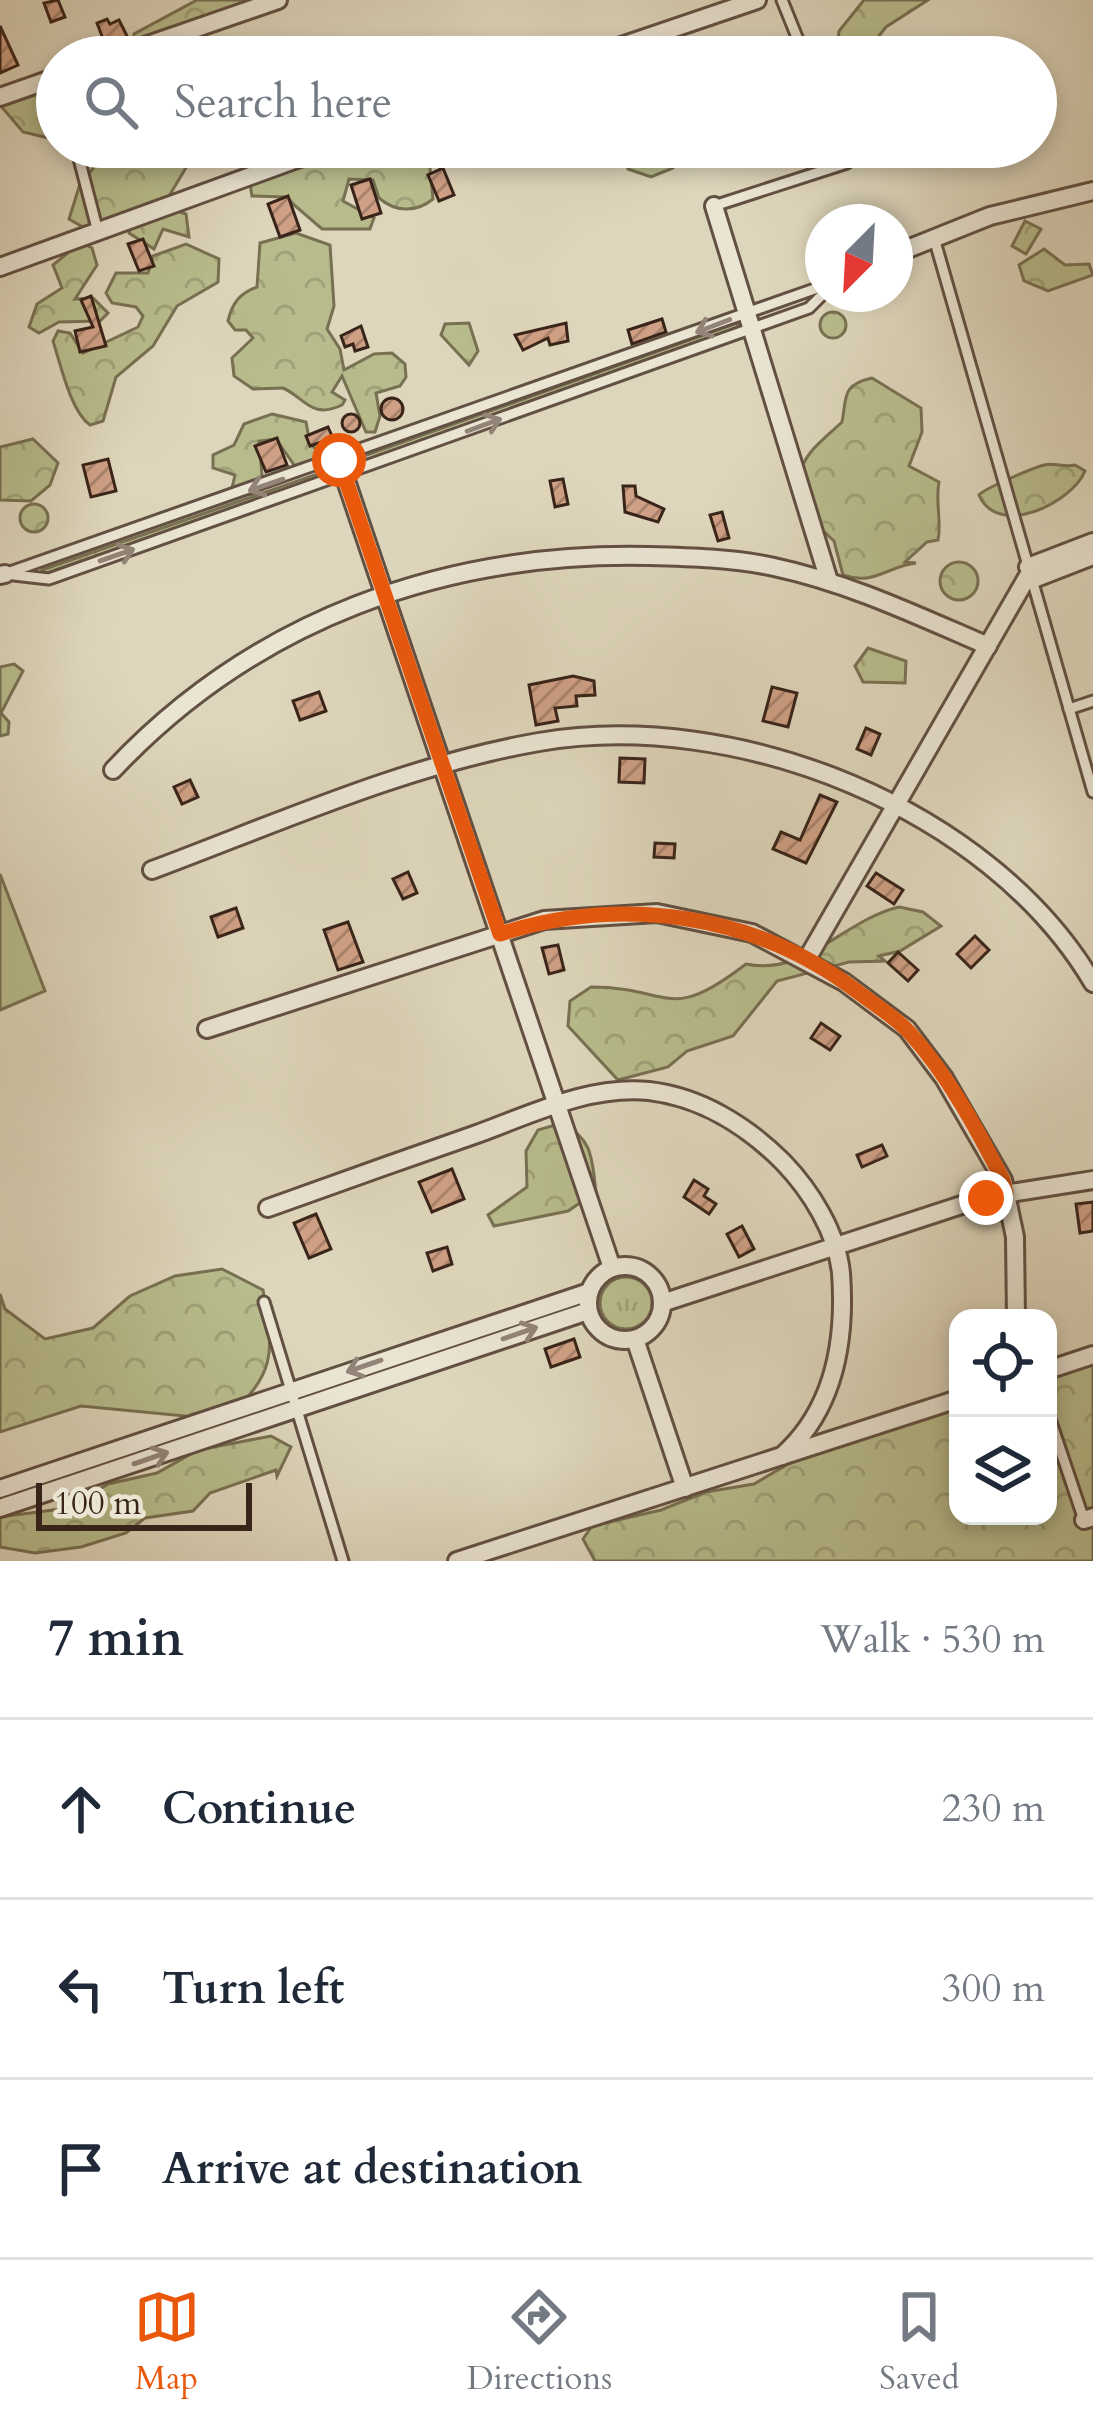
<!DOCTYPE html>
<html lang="en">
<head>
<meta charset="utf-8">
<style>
  :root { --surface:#fff; --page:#f6f6f7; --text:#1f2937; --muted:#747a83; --line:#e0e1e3; --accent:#ea580c }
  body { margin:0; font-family:Cardo,serif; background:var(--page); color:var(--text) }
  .controls { position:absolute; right:36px; bottom:36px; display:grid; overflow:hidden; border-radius:24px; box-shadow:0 6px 18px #0003 }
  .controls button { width:108px; height:108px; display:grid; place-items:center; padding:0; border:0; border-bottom:3px solid var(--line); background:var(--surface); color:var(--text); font:60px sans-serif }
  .compass { position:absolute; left:805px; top:204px; width:108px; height:108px; border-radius:50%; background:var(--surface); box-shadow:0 6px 18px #0003; rotate:204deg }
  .scale { position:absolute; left:36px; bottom:30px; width:216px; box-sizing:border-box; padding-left:12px; border:6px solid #392419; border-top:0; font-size:33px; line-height:42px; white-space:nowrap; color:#392419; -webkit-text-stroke:9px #eae4d3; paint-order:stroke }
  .stop { position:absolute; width:36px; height:36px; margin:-27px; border:9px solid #ea580c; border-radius:50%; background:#fff }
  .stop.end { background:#ea580c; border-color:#fff; box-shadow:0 3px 12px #0008 }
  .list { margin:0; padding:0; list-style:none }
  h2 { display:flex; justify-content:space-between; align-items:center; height:156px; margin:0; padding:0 48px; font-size:51px }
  h2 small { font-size:39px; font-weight:400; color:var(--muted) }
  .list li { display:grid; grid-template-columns:78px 1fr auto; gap:36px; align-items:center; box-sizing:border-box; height:180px; padding:0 48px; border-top:3px solid var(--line) }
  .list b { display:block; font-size:45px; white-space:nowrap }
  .list em { font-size:39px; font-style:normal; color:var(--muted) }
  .icon { flex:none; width:66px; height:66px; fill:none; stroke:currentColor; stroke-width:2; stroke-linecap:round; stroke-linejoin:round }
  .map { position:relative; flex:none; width:1093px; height:1561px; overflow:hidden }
  .search { position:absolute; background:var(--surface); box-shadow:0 6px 18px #0003; left:36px; right:36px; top:36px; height:132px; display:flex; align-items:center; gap:30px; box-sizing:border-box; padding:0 42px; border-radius:66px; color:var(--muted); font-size:45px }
  .sheet { height:696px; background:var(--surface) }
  nav { display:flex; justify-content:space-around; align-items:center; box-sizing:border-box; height:168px; border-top:3px solid var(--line); background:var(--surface); font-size:33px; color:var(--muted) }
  nav a { display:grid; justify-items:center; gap:6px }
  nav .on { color:var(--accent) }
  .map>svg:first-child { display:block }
  .grass { fill:url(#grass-tufts); stroke:#787052; stroke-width:3 }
  .forest { fill:url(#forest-crowns); stroke:#787052; stroke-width:3 }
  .pitch { fill:#b8bc8c; stroke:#787052; stroke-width:3 }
  .building { fill:url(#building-hatch); stroke:#392419; stroke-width:3 }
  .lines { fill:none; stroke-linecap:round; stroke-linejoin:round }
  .lane-casing { stroke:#625042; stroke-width:15 }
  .street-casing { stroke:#625042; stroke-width:22 }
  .lane { stroke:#eae4d3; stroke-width:9 }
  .street { stroke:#eae4d3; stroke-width:16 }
  .oneway { stroke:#928476 }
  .route { stroke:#ea580c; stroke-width:15 }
</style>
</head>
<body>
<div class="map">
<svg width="1093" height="1561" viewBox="0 0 1093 1561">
  <defs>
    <pattern id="grass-tufts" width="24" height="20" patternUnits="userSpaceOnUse" patternTransform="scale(3)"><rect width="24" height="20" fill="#b8bc8c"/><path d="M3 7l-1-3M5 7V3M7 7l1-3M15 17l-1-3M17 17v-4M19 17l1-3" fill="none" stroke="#9fa178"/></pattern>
    <pattern id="forest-crowns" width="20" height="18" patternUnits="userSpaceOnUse" patternTransform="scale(3)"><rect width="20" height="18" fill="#b8bc8c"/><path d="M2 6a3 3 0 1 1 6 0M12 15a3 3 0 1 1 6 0" fill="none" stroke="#9fa178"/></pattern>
    <pattern id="building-hatch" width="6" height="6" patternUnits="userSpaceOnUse" patternTransform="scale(3)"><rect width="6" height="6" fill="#cfa085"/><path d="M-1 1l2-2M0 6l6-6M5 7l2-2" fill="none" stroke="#a9826c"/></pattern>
  </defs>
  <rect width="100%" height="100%" fill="#ded6bc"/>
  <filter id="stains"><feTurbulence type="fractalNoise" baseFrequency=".00167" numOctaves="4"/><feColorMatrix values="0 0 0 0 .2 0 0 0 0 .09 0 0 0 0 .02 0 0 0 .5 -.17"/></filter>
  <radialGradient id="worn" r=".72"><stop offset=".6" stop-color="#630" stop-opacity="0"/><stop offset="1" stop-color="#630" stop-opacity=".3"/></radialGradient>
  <g class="grass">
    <polygon points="737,323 739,329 357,463 358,458"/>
    <polygon points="323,472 323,477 41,575 42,570"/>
    <circle cx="626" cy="1303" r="26"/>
  </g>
  <g class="forest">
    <polygon points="197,0 266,0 267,8 253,18 210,17 133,46 134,34"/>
    <polygon points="864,0 928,0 886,27 864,55 836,57 839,31"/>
    <polygon points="57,87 57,140 23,132 0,105 9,97"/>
    <polygon points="159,147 184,151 190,161 166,201 90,231 69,219 80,184 95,166 130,164"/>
    <path d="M406 147 429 158 433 199C416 213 395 212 379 198L373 180 349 179 343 201 374 218 370 229H322L285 197 252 196 250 184 324 148Z"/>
    <polygon points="622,147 671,147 679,159 673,168 651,177 628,169"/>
    <polygon points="174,210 186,214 189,237 163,229 154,249 129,233 131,225"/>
    <polygon points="1025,221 1041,229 1026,254 1012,246"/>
    <path d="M296 233 330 245 334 306 327 329 340 349 344 370 374 354 392 353 405 364 406 377 400 386 376 393 380 416 375 432H366L342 376 332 392 345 400 342 405C311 420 304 397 283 388L253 389 234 376 232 358 253 338 246 330H235L228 321C232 303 240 293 257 287L260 243Z"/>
    <polygon points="81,242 92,248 97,265 75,299 93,298 108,313 100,321 59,322 39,333 29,327 37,304 62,288 53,265"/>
    <path d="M186 244 219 259 218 282 177 306 153 346 116 377 103 421 90 425C71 412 61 366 53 341L58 331 70 333 83 353 138 327 143 316 136 307 112 303 106 293 116 273H148L153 256Z"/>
    <polygon points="1044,249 1065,265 1089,264 1093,275 1048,291 1024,281 1019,265"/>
    <circle cx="833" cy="325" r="13"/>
    <polygon points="469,323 478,351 469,365 441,335 445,324"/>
    <path d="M872 378 921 408 922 432 909 466 939 482C935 503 942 521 938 540L927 542 905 562 916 563C888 566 874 586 843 575L834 541 806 515C788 463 810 452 842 422 847 397 841 385 872 378Z"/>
    <polygon points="272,414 306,422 310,444 328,459 325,464 297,469 276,439 259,441 263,487 255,496 232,488 235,475 213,468 213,455 234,445 244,424"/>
    <polygon points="33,439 58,463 50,485 31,501 0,500 0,447"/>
    <path d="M1075 465 1085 471C1072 503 998 539 979 495 985 488 1033 468 1044 465 1055 462 1063 468 1075 465Z"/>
    <circle cx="34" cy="518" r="14"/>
    <circle cx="959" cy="581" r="19"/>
    <polygon points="868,648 906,661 905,683 863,682 855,666"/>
    <polygon points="14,664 23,671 1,713 9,722 8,734 0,736 0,667"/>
    <path d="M899 907 923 912 941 926 900 951 879 956 885 961 849 962 777 981 733 1036 687 1051 668 1067 618 1080 568 1026 570 1001 591 987C672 987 667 1025 746 964 804 977 844 920 899 907Z"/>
    <path d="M562 1123C593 1139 592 1159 596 1192L568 1211 494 1226 488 1215 527 1187 526 1151 538 1130Z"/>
    <path d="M222 1269 263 1290C275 1357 275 1372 226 1420L81 1406 0 1432V1294L5 1309 45 1339 93 1328 130 1296 175 1276Z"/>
    <polygon points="1093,1365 1093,1561 595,1561 583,1539 592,1526 661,1510 706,1492 754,1484 816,1448 958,1402 958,1516 1048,1516 1048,1379"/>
    <polygon points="271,1436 291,1447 277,1476 276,1470 210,1493 193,1511 145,1518 126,1533 81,1547 35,1553 0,1547 0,1517 68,1508 108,1484 157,1473 198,1450"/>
  </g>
  <polygon class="pitch" points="0,874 45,991 0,1010"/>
  <g class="building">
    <polygon points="58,0 65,17 51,22 44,3"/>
    <polygon points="107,19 110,24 119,20 128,38 105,44 97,23"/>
    <polygon points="0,26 18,65 0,73"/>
    <polygon points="677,41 679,48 701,43 704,57 662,57 658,47"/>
    <polygon points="443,168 454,195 439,201 428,175"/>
    <polygon points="370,179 381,213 362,219 351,185"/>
    <polygon points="288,196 300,230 280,237 268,204"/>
    <polygon points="143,239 154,266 139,271 128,244"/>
    <polygon points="91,296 106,346 80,352 75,331 93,327 81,300"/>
    <polygon points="662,319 666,332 632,344 628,330"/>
    <polygon points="566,323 568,341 550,345 548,338 523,350 515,335"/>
    <polygon points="361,326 368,347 355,351 353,344 345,347 341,336"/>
    <circle cx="392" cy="409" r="11"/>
    <circle cx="351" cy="423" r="9"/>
    <polygon points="328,427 333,438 310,446 306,436"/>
    <polygon points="277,438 287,465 266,472 255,446"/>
    <polygon points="108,459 116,491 91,497 83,465"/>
    <polygon points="563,479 568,504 555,507 550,481"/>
    <polygon points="623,486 635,486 636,496 664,509 658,522 625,512"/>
    <polygon points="722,512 729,538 718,541 710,515"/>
    <polygon points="573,676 594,681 595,695 576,696 577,706 555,708 558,721 536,725 529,685"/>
    <polygon points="772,687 797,693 788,727 763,721"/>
    <polygon points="319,692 326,711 300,720 293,701"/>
    <polygon points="866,728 880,734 871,755 857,749"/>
    <polygon points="620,758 645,759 644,783 619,782"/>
    <polygon points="190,780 198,797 182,804 174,787"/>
    <polygon points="820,795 837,802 806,863 773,849 781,832 800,840"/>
    <polygon points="655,843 675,844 674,858 654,857"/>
    <polygon points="408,872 417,893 403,899 393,879"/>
    <polygon points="876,873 903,890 894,904 867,886"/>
    <polygon points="236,908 243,928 218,937 211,917"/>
    <polygon points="348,922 363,962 338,970 324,930"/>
    <polygon points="975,936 989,950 971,968 957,954"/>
    <polygon points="558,945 564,970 549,974 542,948"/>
    <polygon points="898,952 918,970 908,981 888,963"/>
    <polygon points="821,1023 840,1036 830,1050 811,1038"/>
    <polygon points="882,1145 887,1156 862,1167 857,1155"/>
    <polygon points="452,1169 464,1199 432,1212 419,1182"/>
    <polygon points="694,1180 708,1189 704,1196 716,1204 709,1214 684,1197"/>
    <polygon points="1093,1202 1093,1231 1080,1233 1076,1204"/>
    <polygon points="316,1214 331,1249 309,1258 294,1223"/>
    <polygon points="742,1226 754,1249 739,1257 727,1234"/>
    <polygon points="447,1247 452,1264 433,1271 427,1253"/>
    <polygon points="574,1339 580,1357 551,1367 545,1349"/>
  </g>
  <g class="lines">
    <g class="lane-casing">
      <g id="lane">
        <polyline points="782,0 805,57"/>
        <polyline points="76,147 98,232"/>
        <polyline points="714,206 847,163 841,147"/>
        <polyline points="934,238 1093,792"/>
        <polyline points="10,572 823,286"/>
        <polyline points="5,574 49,579 809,308 823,294"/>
        <polyline points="1069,709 1093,701"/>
        <polyline points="264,1302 343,1561"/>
        <polyline points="1048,1413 1084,1520"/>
      </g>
    </g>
    <g class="street-casing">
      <g id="street">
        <polyline points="113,57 278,0"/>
        <polyline points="589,57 757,0"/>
        <polyline points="0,97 57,77"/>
        <polyline points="714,206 829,581"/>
        <polyline points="895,254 990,216 1093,191"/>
        <polyline points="0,267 330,147"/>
        <polyline points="339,460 612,1268"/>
        <polyline points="1028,567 1093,542"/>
        <polyline points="0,575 5,574"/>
        <polyline points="1031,580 1093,556"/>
        <path d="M113 770C254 620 443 552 647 556 688 557 733 558 774 567 849 583 918 616 988 646"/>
        <path d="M152 870C278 823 406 765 539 742 736 708 990 808 1093 983"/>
        <polyline points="807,959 1029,574"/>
        <polyline points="207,1029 544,920 657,913 752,933 844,982 907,1029 944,1078 1003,1180 1015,1237 1016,1318"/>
        <path d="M268 1208C337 1183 405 1159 474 1135 530 1115 588 1085 649 1091 701 1097 747 1126 783 1162 811 1191 837 1233 841 1273 846 1341 835 1409 782 1456"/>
        <circle cx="625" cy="1303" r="37"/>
        <polyline points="662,1303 986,1197 1093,1180"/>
        <polyline points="635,1339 685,1488"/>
        <polyline points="1048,1370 1093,1355"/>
        <polyline points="0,1489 589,1292"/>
        <polyline points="0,1508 588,1311"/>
        <polyline points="1084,1520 1093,1517"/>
        <polyline points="457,1561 958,1399"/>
      </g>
    </g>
    <use href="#lane" class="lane"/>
    <use href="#street" class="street"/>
  </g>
  <defs><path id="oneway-shaft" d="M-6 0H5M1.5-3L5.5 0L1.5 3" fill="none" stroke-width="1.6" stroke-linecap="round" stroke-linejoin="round" transform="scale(3)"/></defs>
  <g class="oneway">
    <use href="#oneway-shaft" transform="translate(713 326) rotate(159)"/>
    <use href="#oneway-shaft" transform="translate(484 425) rotate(-20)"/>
    <use href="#oneway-shaft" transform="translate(266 485) rotate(161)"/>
    <use href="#oneway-shaft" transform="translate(117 555) rotate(-19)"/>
    <use href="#oneway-shaft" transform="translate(520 1333) rotate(-19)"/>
    <use href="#oneway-shaft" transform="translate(364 1366) rotate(161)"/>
    <use href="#oneway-shaft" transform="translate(151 1458) rotate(-19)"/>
  </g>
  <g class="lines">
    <path class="route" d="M339 460 500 934C623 895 754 913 858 992 875 1005 895 1017 909 1032 948 1075 977 1129 1003 1180L1006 1193 986 1198"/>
  </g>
  <rect width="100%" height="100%" filter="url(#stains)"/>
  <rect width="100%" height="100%" fill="url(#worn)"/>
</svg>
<div class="controls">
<button><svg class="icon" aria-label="locate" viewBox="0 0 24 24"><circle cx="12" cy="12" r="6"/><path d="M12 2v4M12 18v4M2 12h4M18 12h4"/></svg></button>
<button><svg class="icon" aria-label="layers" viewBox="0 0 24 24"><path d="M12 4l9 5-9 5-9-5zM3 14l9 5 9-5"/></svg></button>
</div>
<svg class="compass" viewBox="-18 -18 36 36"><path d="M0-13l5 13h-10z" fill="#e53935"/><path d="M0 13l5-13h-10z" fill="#747a83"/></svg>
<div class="scale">100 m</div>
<div class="stop" style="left:339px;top:460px"></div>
<div class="stop end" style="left:986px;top:1198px"></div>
<div class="search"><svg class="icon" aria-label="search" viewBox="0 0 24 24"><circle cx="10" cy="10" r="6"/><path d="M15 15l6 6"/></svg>Search here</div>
</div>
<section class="sheet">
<h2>7 min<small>Walk · 530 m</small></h2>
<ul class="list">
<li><svg class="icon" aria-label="ahead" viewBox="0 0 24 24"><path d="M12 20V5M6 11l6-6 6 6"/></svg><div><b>Continue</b></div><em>230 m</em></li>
<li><svg class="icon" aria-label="left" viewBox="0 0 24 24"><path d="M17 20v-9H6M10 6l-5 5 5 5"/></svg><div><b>Turn left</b></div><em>300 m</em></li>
<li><svg class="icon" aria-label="arrive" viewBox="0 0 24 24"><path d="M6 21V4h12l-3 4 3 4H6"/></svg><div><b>Arrive at destination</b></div></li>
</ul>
</section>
<nav>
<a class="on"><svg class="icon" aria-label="map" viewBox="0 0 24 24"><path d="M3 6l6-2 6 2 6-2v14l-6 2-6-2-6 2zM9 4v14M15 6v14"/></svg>Map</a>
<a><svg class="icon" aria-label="directions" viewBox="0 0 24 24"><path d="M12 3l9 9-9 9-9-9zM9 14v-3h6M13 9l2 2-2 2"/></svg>Directions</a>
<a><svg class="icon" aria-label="saved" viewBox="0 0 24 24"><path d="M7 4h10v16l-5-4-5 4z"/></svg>Saved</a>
</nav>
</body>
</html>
